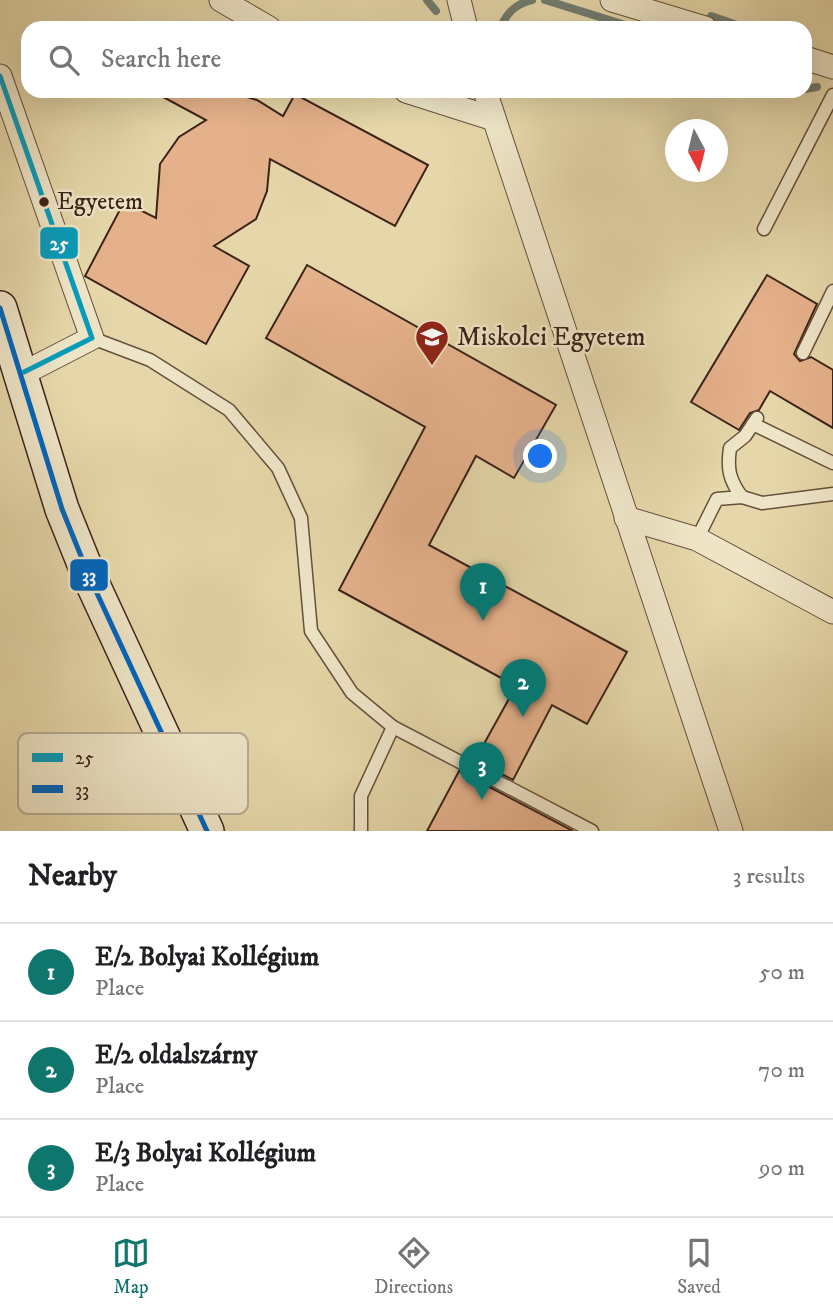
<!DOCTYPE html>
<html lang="en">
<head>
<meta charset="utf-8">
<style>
  :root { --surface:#fff; --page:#f2f2f2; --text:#202124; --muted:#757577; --line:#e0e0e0; --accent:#0f766e }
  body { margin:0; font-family:"IM FELL DW Pica",serif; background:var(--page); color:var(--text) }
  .compass { position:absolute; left:665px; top:119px; width:63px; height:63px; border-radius:50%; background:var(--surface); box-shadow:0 7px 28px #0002; rotate:173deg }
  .you { position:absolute; left:541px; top:457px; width:24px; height:24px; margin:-18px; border:5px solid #fff; border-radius:50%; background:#1a73e8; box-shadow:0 0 0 10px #1a73e833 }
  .badge { display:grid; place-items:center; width:46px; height:46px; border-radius:50%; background:var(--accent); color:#fff; font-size:23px; font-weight:700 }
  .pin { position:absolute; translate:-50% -58px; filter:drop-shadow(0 2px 4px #0008) }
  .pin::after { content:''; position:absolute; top:37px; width:24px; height:21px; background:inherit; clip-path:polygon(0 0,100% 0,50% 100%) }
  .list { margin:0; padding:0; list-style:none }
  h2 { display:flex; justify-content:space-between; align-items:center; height:91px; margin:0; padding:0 28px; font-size:30px }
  h2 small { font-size:23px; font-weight:400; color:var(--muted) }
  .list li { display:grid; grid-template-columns:46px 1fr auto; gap:21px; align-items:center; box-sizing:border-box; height:98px; padding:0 28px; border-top:2px solid var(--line) }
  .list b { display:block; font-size:26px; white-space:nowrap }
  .list p { margin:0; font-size:23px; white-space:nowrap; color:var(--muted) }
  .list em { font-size:23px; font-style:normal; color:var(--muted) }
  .icon { flex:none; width:38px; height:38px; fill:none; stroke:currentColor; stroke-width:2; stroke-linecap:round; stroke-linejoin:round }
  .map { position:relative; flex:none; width:833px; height:831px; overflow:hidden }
  .search { position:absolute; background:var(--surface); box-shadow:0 7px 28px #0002; left:21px; right:21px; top:21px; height:77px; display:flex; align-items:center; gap:18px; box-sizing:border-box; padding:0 24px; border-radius:21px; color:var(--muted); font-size:26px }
  .sheet { height:385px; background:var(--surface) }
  nav { display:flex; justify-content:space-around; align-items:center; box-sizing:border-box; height:98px; border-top:2px solid var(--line); background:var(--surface); font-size:19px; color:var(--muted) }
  nav a { display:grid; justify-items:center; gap:4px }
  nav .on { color:var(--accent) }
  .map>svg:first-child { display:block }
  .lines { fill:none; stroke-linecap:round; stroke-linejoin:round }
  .stream { stroke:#727d70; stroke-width:8 }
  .building { fill:#e5b18b; stroke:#3b231a; stroke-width:2 }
  .lane-casing { stroke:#66503e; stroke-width:15 }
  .street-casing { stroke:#66503e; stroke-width:25 }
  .secondary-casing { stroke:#3b231a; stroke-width:36 }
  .lane { stroke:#eee5c7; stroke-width:12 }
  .street { stroke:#eee5c7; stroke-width:23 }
  .secondary { stroke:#eee5c7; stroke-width:33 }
  .bus-1-casing { stroke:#eee5c7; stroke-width:10 }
  .bus-2-casing { stroke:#eee5c7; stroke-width:10 }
  .bus-1 { stroke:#069cbc; stroke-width:5 }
  .bus-2 { stroke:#0065bd; stroke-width:5 }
  .bus-dot { fill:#3b231a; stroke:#eee5c7; stroke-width:2.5 }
  .labels { text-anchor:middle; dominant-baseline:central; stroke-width:5; stroke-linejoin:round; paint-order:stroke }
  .bus-label { font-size:24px; fill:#3b231a; stroke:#eee5c7; text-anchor:start }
  .poi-label { font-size:26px; fill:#3b231a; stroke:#eee5c7; text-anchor:start }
  .key { fill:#eee5c7; stroke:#b8ab93; stroke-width:2 }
  .key-label { font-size:19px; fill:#3b231a }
  .line-badge { stroke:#eee5c7; stroke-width:2.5 }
  .badge-label { font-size:19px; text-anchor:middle; font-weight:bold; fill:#fff }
</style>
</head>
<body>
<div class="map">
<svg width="833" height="831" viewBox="0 0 833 831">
  <rect width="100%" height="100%" fill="#e5d7a9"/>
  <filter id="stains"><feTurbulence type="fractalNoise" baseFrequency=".00286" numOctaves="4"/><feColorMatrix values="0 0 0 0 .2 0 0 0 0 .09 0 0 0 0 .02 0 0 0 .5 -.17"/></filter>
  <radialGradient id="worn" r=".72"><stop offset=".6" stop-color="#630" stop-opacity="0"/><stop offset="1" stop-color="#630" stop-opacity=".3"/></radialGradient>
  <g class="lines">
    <g class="stream">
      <polyline points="427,0 436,11"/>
      <polyline points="545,0 635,28"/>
      <polyline points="711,16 746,28"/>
      <path d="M500 28C507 13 515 4 532 0"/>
      <polyline points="805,89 817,87"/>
      <polyline points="789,91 799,91"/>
    </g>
  </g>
  <g class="building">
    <polygon points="152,91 227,91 257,100 283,116 295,94 428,165 395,226 270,159 267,191 256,219 214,246 249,266 206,344 85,276 124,202 156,218 160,164 179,137 206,120"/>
    <polygon points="307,265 556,405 514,478 476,456 429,545 627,652 587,724 552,705 513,780 475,760 516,686 339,590 425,427 266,338"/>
    <polygon points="767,275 817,304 794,354 800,361 811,357 833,370 833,428 770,391 759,410 750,413 739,430 691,402"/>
    <polygon points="459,771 573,831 427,831"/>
  </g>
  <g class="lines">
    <g class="lane-casing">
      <g id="lane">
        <polyline points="764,229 833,95"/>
        <polyline points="92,338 150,360 229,410 278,468 301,518 311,631 352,693 393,727 361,796 361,831"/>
        <polyline points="803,353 833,291"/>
        <polyline points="753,424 833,463"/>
        <path d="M742 497C729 480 727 468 730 448L745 436 757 418"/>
        <polyline points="697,539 717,499 742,497 762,503 833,494"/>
        <polyline points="393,727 592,831"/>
      </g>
    </g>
    <g class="street-casing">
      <g id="street">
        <polyline points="221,0 269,28"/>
        <polyline points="459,0 466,28"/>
        <polyline points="612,0 705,28"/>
        <polyline points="805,58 833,67"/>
        <polyline points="0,76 92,338 22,374"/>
        <polyline points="406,91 494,119"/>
        <polyline points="485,91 731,831"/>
        <polyline points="626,518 697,539 833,612"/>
      </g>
    </g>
    <g class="secondary-casing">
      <polyline id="secondary" points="0,308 62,509 89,576 207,831"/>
    </g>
    <use href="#lane" class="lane"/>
    <use href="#street" class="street"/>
    <use href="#secondary" class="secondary"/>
    <g class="bus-1-casing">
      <polyline id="bus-1" points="0,76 92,338 24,372"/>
    </g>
    <g class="bus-2-casing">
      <polyline id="bus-2" points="0,308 62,509 89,576 207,831"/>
    </g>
    <use href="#bus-1" class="bus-1"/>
    <use href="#bus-2" class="bus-2"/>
  </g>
  <defs>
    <g id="university-pin" transform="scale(1.75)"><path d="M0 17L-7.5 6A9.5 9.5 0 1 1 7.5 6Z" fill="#8f2418" stroke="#eee5c7"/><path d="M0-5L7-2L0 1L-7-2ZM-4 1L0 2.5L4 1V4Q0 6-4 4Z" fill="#fff"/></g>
  </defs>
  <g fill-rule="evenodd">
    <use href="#university-pin" x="432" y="337"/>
  </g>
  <circle class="bus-dot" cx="44" cy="202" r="6"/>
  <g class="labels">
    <g class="bus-label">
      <text x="57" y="202">Egyetem</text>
    </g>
    <g class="poi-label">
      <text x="457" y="337">Miskolci Egyetem</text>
    </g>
  </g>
  <rect x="18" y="733" width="230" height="81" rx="10" class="key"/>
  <rect x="32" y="753" width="31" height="9" fill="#069cbc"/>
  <rect x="32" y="785" width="31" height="8" fill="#0065bd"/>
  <g class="key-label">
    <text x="75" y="764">25</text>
    <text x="75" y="796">33</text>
  </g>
  <g class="line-badge">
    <rect x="39" y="226" width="40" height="34" rx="7" fill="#069cbc"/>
    <rect x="69" y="558" width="40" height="34" rx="7" fill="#0065bd"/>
  </g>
  <g class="badge-label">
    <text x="59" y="250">25</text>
    <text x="89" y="582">33</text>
  </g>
  <rect width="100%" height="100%" filter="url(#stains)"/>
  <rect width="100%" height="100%" fill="url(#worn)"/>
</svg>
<svg class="compass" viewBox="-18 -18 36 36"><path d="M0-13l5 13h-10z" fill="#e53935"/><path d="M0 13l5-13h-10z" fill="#757577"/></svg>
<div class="you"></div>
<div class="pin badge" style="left:483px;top:621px">1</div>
<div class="pin badge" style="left:523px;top:717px">2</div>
<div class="pin badge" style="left:482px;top:800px">3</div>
<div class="search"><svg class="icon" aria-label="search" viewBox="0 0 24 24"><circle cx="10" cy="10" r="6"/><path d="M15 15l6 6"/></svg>Search here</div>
</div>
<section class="sheet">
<h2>Nearby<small>3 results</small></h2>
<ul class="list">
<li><span class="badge">1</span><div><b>E/2 Bolyai Kollégium</b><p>Place</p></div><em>50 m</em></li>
<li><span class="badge">2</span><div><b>E/2 oldalszárny</b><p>Place</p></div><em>70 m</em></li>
<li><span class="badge">3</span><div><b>E/3 Bolyai Kollégium</b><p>Place</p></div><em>90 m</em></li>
</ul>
</section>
<nav>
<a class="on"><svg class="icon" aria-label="map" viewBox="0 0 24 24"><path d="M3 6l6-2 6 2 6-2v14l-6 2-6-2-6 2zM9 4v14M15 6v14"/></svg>Map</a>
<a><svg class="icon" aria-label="directions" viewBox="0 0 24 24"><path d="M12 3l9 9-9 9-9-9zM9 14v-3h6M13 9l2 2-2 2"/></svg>Directions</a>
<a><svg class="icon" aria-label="saved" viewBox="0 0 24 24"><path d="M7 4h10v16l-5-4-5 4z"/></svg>Saved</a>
</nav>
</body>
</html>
